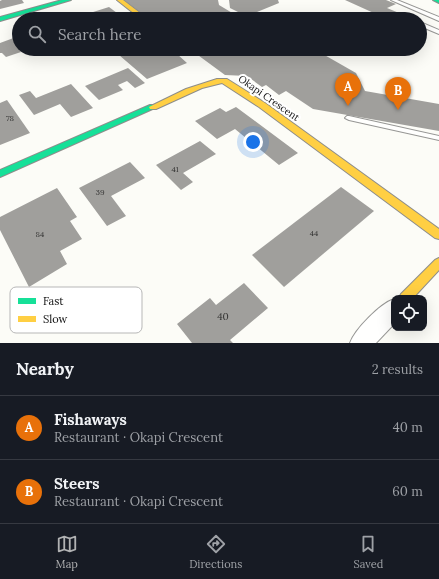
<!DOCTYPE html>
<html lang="en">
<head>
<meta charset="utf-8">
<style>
  :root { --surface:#171b24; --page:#242831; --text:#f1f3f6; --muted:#9ea1a6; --line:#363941; --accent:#b1b2b3 }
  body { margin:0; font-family:Lora,serif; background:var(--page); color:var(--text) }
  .controls { position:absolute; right:12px; bottom:12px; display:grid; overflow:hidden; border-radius:8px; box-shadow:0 4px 16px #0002 }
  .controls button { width:36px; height:36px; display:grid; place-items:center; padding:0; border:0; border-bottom:1px solid var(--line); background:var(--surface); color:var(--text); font:20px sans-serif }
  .you { position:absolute; left:253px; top:142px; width:14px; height:14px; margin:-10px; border:3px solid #fff; border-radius:50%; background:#1a73e8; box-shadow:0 0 0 6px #1a73e833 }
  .badge { display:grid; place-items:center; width:26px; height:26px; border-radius:50%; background:var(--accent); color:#fff; font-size:13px; font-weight:700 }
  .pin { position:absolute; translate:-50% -33px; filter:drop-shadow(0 1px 2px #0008) }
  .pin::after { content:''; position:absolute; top:21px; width:14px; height:12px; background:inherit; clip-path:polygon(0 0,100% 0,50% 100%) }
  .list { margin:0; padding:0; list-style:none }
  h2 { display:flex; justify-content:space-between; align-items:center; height:52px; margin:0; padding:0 16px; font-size:17px }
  h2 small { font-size:13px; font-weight:400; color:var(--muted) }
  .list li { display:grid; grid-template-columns:26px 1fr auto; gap:12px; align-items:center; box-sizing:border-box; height:64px; padding:0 16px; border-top:1px solid var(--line) }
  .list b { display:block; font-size:15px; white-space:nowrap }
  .list p { margin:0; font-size:13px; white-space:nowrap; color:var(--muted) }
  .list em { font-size:13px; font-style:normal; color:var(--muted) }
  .icon { flex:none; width:22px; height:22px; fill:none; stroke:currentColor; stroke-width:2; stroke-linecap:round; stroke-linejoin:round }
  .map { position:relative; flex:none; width:439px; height:343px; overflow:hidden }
  .search { position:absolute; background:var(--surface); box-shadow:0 4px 16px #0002; left:12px; right:12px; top:12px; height:44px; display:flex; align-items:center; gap:10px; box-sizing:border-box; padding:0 14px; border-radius:22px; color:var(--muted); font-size:15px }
  .sheet { height:180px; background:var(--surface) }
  nav { display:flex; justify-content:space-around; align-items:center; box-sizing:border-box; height:56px; border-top:1px solid var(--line); background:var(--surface); font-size:11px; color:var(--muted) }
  nav a { display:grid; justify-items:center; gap:2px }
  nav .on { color:var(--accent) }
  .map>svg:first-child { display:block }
  .building { fill:#a09f9c }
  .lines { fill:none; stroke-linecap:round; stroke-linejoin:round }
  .lane-casing { stroke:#969694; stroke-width:2 }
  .street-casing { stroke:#969694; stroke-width:2 }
  .fast-casing { stroke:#8d8d8b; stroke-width:2 }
  .slow-casing { stroke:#8d8d8b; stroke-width:2 }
  .lane { fill:#fffffe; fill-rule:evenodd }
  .street { fill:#fffffe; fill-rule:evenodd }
  .fast { fill:#16e098; fill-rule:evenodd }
  .slow { fill:#ffcf43; fill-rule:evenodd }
  .labels { text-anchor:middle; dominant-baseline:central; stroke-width:4; stroke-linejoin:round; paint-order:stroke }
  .number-label { font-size:8px; fill:#343433 }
  .street-label { font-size:10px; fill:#101010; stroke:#fff }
  .near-number-label { font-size:10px; fill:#343433 }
  .key { fill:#fff; stroke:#b7b7b7; stroke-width:1 }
  .key-label { font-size:11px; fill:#101010 }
</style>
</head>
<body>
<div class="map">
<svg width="439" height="343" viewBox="0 0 439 343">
  <rect width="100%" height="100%" fill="#fcfcf7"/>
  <g class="building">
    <polygon points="2,0 22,0 24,3 0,9 0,1"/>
    <polygon points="124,0 218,0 219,5 234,14 238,12 230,8 229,0 278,0 279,3 252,14 261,19 149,19"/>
    <polygon points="345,0 386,0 396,4 387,8 399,13 387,19"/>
    <polygon points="109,7 125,19 71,19"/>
    <polygon points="19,36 19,48 18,48 21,52 6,57 2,53 0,53 0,43"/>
    <polygon points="112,49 314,49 356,73 365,91 439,104 439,131 313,109 286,91 279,95 266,85 262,87 247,76 225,75 191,50 177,54 187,63 147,79"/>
    <polygon points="128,68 145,83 135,88 127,81 118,85 123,90 99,100 85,86"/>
    <polygon points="71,84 93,108 71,117 60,104 34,115 19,95 30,91 36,98"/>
    <polygon points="7,100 30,133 0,145 0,103"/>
    <polygon points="236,107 298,153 279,165 235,129 217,139 195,121 220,108 226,112"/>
    <polygon points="200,141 216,154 183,173 193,182 181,190 156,165"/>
    <polygon points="130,162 145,178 111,196 126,216 107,226 79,188"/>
    <polygon points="341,187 374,211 284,287 252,255"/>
    <polygon points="57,188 77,217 70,221 82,239 60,251 67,264 29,287 0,230 0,217"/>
    <polygon points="244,283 268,308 230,340 233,343 192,343 177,324 210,298 216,305"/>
  </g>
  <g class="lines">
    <g class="lane-casing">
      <g id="lane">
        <polygon points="391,0 397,0 439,17 439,21"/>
        <polygon points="404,15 412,19 402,18 401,17"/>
        <polygon points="420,22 439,30 439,34 420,26"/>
        <polygon points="347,116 349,116 439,136 439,140 349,120 345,118"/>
      </g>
    </g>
    <g class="street-casing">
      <path id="street" d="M394 299V324L376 343H350C355 329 380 304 394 299Z"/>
    </g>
    <g class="fast-casing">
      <g id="fast">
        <polygon points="62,0 71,0 0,21 0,17"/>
        <polygon points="433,0 439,0 439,3"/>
        <polygon points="150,105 156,105 157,107 0,177 0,170"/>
      </g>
    </g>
    <g class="slow-casing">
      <g id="slow">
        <polygon points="117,0 123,0 148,19 141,19"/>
        <polygon points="217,79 227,79 265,103 439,229 439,239 435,238 259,107 222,83 202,88 156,109 150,109 149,107 186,89"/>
        <polygon points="439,258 439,270 413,298 399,298 401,294 435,260"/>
      </g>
    </g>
    <use href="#lane" class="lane"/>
    <use href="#street" class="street"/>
    <use href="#fast" class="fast"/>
    <use href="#slow" class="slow"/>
  </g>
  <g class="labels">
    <g class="number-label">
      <text x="10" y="118">78</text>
      <text x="175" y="169">41</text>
      <text x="100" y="192">39</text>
      <text x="314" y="233">44</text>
      <text x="40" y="234">84</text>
    </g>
    <g class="street-label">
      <text transform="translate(269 98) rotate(35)">Okapi Crescent</text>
    </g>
    <g class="near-number-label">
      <text x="223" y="316">40</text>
    </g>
  </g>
  <rect x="10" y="287" width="132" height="46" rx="6" class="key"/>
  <rect x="18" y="298" width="18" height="6" fill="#16e098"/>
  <rect x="18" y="316" width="18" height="6" fill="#ffcf43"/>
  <g class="key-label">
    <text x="43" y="305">Fast</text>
    <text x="43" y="323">Slow</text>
  </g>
</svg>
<div class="controls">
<button><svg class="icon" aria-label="locate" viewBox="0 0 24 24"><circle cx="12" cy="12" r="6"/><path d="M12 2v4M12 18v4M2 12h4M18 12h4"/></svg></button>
</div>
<div class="you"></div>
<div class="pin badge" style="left:348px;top:106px;background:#e8710a">A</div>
<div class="pin badge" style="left:398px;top:110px;background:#e8710a">B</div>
<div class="search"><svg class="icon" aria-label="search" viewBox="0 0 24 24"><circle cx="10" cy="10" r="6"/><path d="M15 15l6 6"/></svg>Search here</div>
</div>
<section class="sheet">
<h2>Nearby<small>2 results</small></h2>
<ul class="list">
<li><span class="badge" style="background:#e8710a">A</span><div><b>Fishaways</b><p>Restaurant · Okapi Crescent</p></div><em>40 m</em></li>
<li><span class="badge" style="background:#e8710a">B</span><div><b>Steers</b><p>Restaurant · Okapi Crescent</p></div><em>60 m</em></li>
</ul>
</section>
<nav>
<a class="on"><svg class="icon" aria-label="map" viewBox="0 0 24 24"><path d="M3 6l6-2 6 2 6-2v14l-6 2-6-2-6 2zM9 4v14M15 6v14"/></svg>Map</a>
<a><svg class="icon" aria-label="directions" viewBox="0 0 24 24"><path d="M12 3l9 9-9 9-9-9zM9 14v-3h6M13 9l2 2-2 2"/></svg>Directions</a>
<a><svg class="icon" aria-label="saved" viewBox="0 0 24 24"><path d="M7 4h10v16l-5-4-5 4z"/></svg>Saved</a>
</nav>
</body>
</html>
